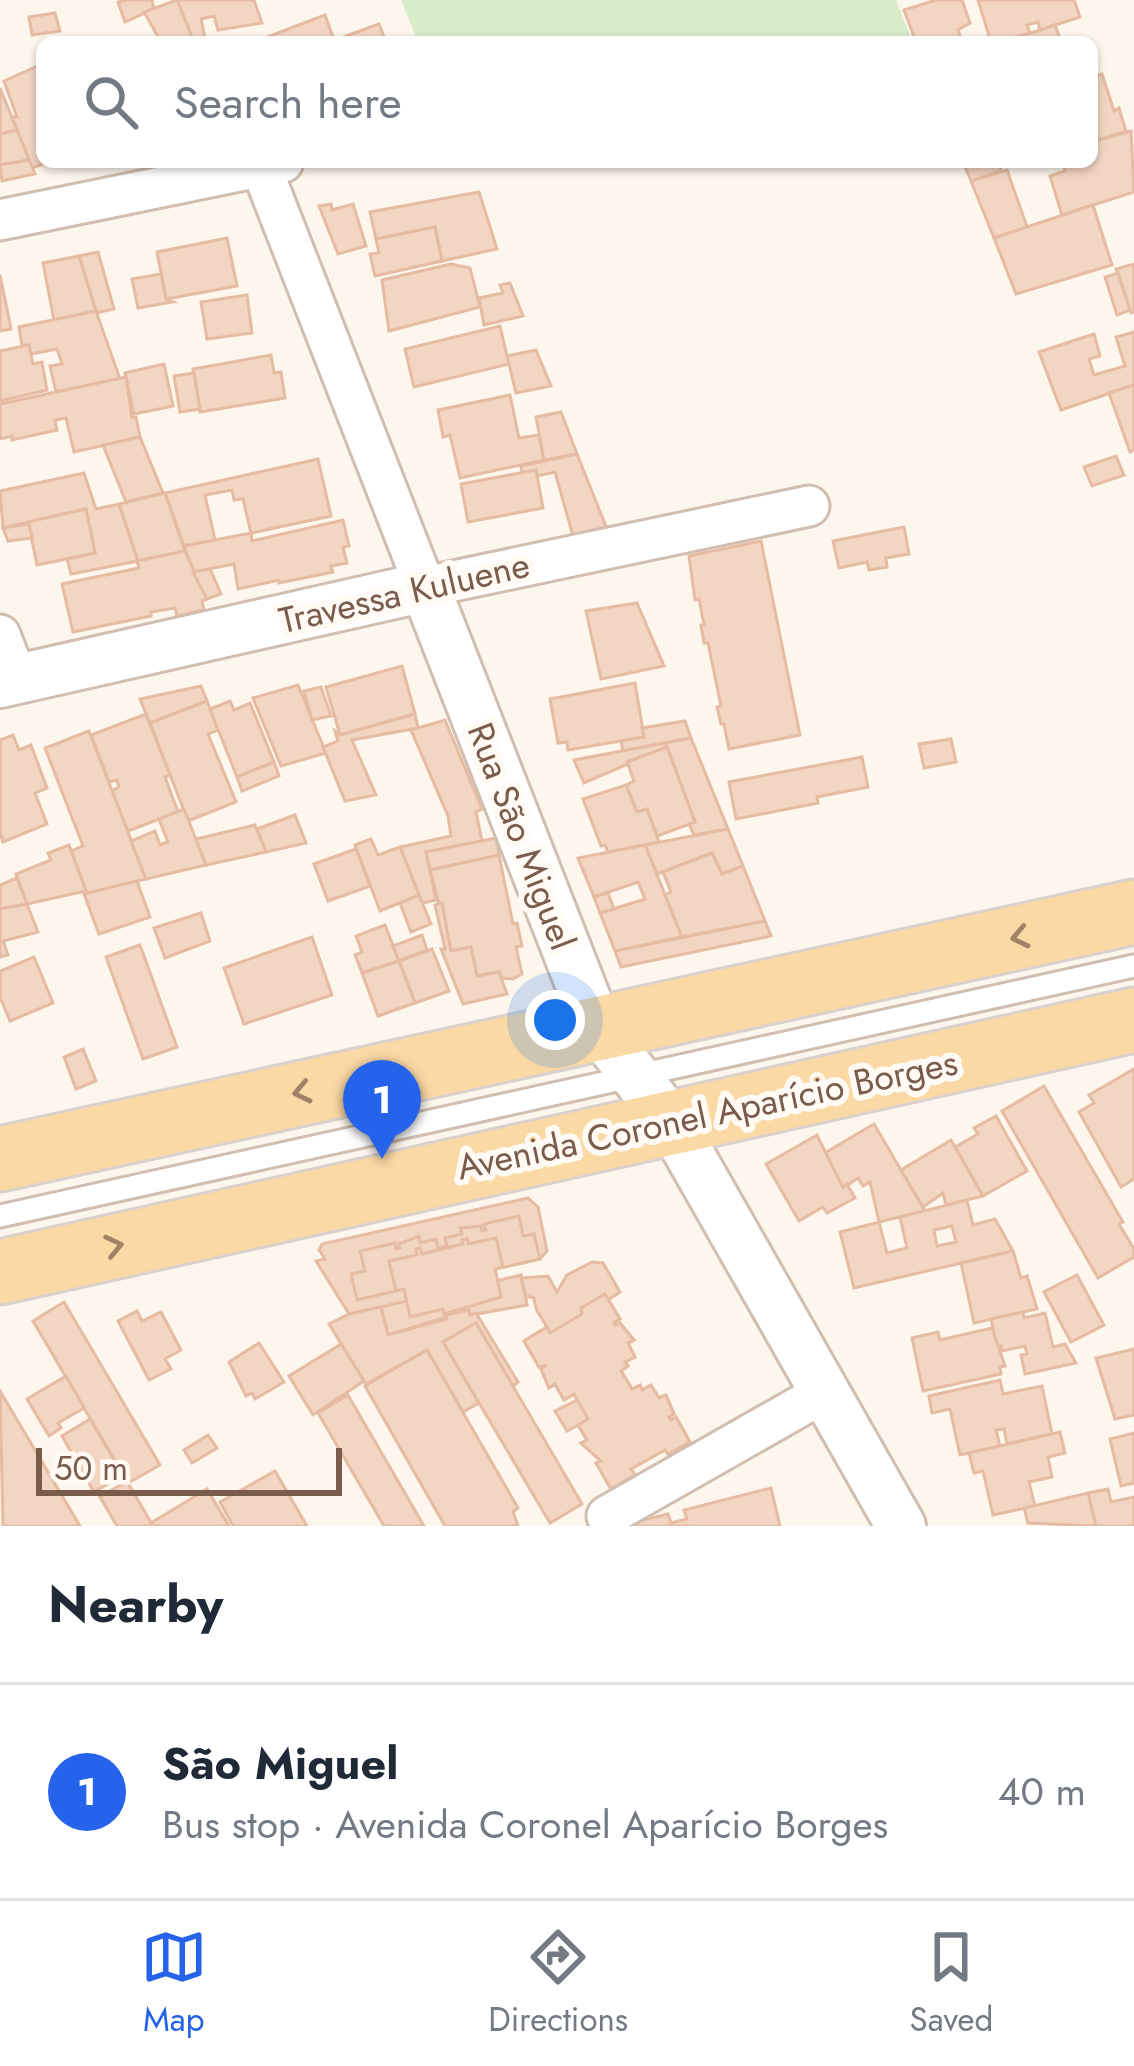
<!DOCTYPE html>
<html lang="en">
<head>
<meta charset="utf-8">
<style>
  :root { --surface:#fff; --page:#f6f6f7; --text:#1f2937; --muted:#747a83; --line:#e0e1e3; --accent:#2563eb }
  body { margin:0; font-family:Jost,sans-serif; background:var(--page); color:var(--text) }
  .scale { position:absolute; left:36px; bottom:30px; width:306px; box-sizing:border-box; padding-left:12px; border:6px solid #7a5c4d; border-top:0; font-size:33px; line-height:42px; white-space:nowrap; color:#7a5c4d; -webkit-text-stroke:9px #fffaf3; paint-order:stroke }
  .you { position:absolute; left:555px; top:1020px; width:42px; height:42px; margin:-30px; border:9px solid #fff; border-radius:50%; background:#1a73e8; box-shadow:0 0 0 18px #1a73e833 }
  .badge { display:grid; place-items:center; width:78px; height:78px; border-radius:50%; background:var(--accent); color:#fff; font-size:39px; font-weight:700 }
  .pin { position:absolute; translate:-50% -99px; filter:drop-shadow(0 3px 6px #0008) }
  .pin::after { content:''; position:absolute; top:63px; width:42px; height:36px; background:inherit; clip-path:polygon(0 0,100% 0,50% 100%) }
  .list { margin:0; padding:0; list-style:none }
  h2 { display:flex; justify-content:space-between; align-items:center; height:156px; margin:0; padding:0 48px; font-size:51px }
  h2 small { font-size:39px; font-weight:400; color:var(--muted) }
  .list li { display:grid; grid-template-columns:78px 1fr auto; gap:36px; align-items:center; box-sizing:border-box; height:216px; padding:0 48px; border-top:3px solid var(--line) }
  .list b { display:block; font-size:45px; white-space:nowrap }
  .list p { margin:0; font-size:39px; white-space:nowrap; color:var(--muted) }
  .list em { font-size:39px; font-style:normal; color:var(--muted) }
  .icon { flex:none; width:66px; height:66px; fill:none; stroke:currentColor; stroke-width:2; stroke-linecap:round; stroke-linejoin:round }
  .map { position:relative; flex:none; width:1134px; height:1526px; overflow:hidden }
  .search { position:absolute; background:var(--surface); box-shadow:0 3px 9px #0004; left:36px; right:36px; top:36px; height:132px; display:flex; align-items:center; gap:30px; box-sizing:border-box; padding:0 42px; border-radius:18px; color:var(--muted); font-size:45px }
  .sheet { height:372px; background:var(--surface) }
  nav { display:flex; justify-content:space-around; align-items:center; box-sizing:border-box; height:168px; border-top:3px solid var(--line); background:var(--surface); font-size:33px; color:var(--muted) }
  nav a { display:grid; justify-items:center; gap:6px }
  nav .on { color:var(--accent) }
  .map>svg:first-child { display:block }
  .green { fill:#d8ecc9 }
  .building { fill:#f3d5c3; stroke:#e6bba3; stroke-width:3; fill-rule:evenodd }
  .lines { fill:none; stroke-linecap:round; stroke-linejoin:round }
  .service-casing { stroke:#d1beb0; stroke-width:27 }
  .minor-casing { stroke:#d1beb0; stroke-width:45 }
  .tertiary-casing { stroke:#d1beb0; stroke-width:54 }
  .primary-casing { stroke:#dad1cd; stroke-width:69 }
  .service { stroke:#fff; stroke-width:21 }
  .minor { stroke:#fff; stroke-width:39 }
  .tertiary { stroke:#fff; stroke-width:48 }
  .primary { stroke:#fbd9a5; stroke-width:63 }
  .oneway { stroke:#a18267 }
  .labels { text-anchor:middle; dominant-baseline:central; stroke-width:12; stroke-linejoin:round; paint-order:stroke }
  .street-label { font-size:36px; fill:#7a5c4d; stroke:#fffaf3 }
</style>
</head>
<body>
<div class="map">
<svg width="1134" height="1526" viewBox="0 0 1134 1526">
  <rect width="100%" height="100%" fill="#fdf6ec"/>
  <polygon class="green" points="401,0 896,0 913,42 418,42"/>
  <g class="building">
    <polygon points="127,0 152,0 154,9 125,22 118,2"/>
    <polygon points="177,0 254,0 262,23 218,30 214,16 201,19 205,38 193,40"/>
    <polygon points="177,0 194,42 161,42 144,12"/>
    <polygon points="936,0 962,0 970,23 958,30 962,42 916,42 904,10"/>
    <polygon points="978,0 1074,0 1080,17 1040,30 1038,22 1027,25 1030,34 991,42"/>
    <polygon points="55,13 60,31 32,35 29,17"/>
    <polygon points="325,15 335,42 269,42 267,37"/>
    <polygon points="379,24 386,42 335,42 335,40"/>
    <polygon points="1055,25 1061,42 1002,42 1040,30"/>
    <polygon points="42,64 42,162 48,162 32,168 12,117 17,117 4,81"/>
    <polygon points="1102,74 1114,111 1119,108 1126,131 1092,142 1092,77"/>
    <polygon points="0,88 17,130 0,134"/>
    <polygon points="17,130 29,160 0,165 0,134"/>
    <polygon points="1131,131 1134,192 1062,215 1050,176 1065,171 1063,162 1092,162 1092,142"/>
    <polygon points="29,160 35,174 2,181 0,165"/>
    <polygon points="963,162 999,162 1001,171 971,181"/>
    <polygon points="1007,170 1027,227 994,238 971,181"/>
    <polygon points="479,192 497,249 442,261 435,227 376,239 370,212"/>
    <polygon points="331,204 332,210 353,204 366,246 338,254 319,206"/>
    <polygon points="1093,205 1112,265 1016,294 994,238"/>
    <polygon points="435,227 442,261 375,276 370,254 379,253 376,239"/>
    <polygon points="227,238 237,286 166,299 157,252"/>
    <polygon points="98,252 114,309 96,313 79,256"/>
    <polygon points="79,256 96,311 54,320 43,263"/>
    <polygon points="451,264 470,268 480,307 389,331 382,280"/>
    <polygon points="1134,264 1134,312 1131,313 1116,269"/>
    <polygon points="1118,273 1130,310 1117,315 1105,277"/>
    <polygon points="161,274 166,299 173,302 138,308 132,279"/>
    <polygon points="0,275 11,329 0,331"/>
    <polygon points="510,283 523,316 484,325 479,298 503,293 500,285"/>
    <polygon points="247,295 252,333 207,339 201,302"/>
    <polygon points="96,311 120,379 56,392 50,366 62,364 57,349 31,354 29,345 22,346 19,327"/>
    <polygon points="500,326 509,364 414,387 405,349"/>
    <polygon points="1134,332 1134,385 1061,410 1039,352 1094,334 1100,356 1089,359 1094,375 1125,366 1116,337"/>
    <polygon points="29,345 33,364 42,362 47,390 0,401 0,351"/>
    <polygon points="536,350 551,386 516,393 507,356"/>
    <polygon points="271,355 274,373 281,372 285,398 200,412 193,369"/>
    <polygon points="164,364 173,406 134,414 125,373"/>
    <polygon points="194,373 200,409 180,412 174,376"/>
    <polygon points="126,377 132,418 136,417 140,437 74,452 66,418 55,420 57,430 12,440 12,436 0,439 0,404"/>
    <polygon points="1134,385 1134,450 1130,452 1109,393"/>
    <polygon points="510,395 519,438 539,435 544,460 460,478 450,435 443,437 438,410"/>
    <polygon points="561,412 577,454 544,460 536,417"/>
    <polygon points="140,437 163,493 126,502 103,445"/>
    <polygon points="577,454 607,529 573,536 555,472 537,476 536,470 522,473 521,466"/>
    <polygon points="1116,456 1124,475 1092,486 1084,467"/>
    <polygon points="318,459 331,516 251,533 243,499 234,500 232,490 205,495 215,540 184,546 165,493"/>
    <polygon points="536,470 543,508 468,522 461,484"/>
    <polygon points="84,473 96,509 119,504 138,561 71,574 67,559 95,553 86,509 3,528 0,491"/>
    <polygon points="165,493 185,551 138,561 119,504"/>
    <polygon points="86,509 95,553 37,565 28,522"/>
    <polygon points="343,520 349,546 343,547 347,563 331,566 333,572 279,583 279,580 238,589 234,564 193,572 184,546 251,533 252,541"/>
    <polygon points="29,524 32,538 8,541 3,528"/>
    <polygon points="904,527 909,554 886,558 887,567 869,570 867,562 839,568 833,541"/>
    <polygon points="761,541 800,735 729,749 724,724 721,724 717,707 721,706 708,643 704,643 701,625 704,624 699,599 695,600 689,556"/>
    <polygon points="185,551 207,599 202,601 204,610 177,616 175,608 151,612 151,616 73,632 62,584 139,568 137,561"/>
    <polygon points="210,569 221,594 207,599 193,572"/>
    <polygon points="637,603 664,666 601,679 586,611"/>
    <polygon points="402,666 415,714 340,735 326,687"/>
    <polygon points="635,683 644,737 568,750 567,742 558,743 550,699"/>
    <polygon points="298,685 326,753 281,766 253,698"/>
    <polygon points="201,686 207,701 150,723 140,699"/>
    <polygon points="321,687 331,716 312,720 304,691"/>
    <polygon points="207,701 218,730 208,734 236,802 188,821 150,723"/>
    <polygon points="230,701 234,710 250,703 274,762 237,777 210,709"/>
    <polygon points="146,714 170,775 165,777 178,812 128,831 111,791 119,787 117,780 109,782 91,735"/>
    <polygon points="415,714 418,728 352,740 376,795 345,801 323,747 338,741 335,731 340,735"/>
    <polygon points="445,720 482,809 476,812 482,841 426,852 436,900 422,903 400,847 451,836 448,816 411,730"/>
    <polygon points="685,721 691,738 623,751 621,741 644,737 642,728"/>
    <polygon points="89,731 146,879 87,893 71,851 83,846 45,748"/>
    <polygon points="13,735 19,750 31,745 47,788 35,793 47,824 3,842 0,833 0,740"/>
    <polygon points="691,738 728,829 694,835 689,824 695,822 665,743"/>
    <polygon points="951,739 956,762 924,768 919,744"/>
    <polygon points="665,743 667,747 584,783 574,760"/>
    <polygon points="667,747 695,822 657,836 647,809 637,812 626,785 634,781 627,762"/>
    <polygon points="862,757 868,787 817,797 818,803 736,819 729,782"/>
    <polygon points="274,762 279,776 242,791 237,777"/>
    <polygon points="626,785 637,812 647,809 659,842 608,852 605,845 601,846 583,799"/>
    <polygon points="184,809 206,865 146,879 131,841 155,831 160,845 168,842 159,819"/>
    <polygon points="295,815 306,843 266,852 257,829"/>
    <polygon points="255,825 266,852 206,865 196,839"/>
    <polygon points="728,829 743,866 722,874 712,853 657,874 645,845"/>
    <polygon points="496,838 499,855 430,870 426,852"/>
    <polygon points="371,839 378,855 400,847 419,895 380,911 355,845"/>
    <polygon points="69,845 86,891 27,904 16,874 51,860 48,853"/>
    <polygon points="645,845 682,937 615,951 600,913 645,899 638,882 594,897 578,858"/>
    <polygon points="356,849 370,886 328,901 314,864"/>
    <polygon points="712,853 722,874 743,866 765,921 682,937 665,895 671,892 663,872"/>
    <polygon points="499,855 513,924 517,923 522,946 516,947 522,974 513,979 500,978 499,972 477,976 471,947 451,951 430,870"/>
    <polygon points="17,878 27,904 0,909 0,885"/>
    <polygon points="137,881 150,917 99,934 84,894"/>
    <polygon points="608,893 614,909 600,913 594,897"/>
    <polygon points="419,895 431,924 411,932 400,903"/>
    <polygon points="442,903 451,951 471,947 477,976 499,972 507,994 463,1004 441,949 445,949 435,905"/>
    <polygon points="27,904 38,932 3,941 8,955 0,957 0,909"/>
    <polygon points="201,913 210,941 165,958 154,928"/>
    <polygon points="765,921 771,936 621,967 615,951"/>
    <polygon points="385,925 399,961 362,973 355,955 362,952 356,936"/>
    <polygon points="422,935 427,950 399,961 393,946"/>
    <polygon points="312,937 332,995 244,1024 224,968"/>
    <polygon points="140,945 177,1047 143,1059 106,957"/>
    <polygon points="432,949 449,991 415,1003 399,961"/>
    <polygon points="34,957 53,1003 10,1021 0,997 0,971"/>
    <polygon points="399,961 415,1003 378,1016 362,973"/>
    <polygon points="83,1049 96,1081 76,1089 64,1057"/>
    <polygon points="1134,1069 1134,1179 1121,1187 1079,1112 1094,1103 1089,1095"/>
    <polygon points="1044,1086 1123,1222 1119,1224 1134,1249 1134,1257 1098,1278 1002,1111"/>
    <polygon points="996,1116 1027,1171 983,1196 955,1147 978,1134 974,1128"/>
    <polygon points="874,1124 901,1170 925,1211 879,1222 870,1182 863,1186 858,1178 843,1188 823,1154"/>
    <polygon points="817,1135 843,1188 847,1184 855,1198 827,1213 823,1207 799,1221 766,1164"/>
    <polygon points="951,1140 983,1196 946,1205 943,1193 923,1207 901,1170"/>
    <polygon points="528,1198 538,1207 547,1251 540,1259 495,1269 497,1281 521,1275 527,1305 470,1315 469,1310 388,1335 381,1307 349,1314 316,1261 325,1259 319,1250 322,1244"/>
    <path d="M967 1200 973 1225 995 1219 1013 1251 854 1288 840 1232 879 1222 887 1253 907 1248 900 1217ZM952 1226 956 1242 937 1246 934 1230Z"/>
    <polygon points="519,1216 523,1236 534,1234 540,1259 495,1269 497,1281 521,1275 527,1305 470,1315 469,1310 388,1335 381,1307 407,1301 404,1289 357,1300 351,1274 365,1271 360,1251 395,1243 396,1249 400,1248 399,1244 419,1236 420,1243 436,1239 438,1248 447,1246 445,1238 462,1234 460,1228 481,1226 482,1231 486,1230 484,1224"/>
    <polygon points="467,1238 468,1244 496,1238 503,1267 495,1269 501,1297 444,1314 443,1309 410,1317 404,1289 396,1291 389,1261 417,1255 416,1249 420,1248 422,1254 463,1244 462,1240"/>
    <polygon points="1013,1251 1021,1278 1027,1276 1037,1309 974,1323 961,1263"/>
    <polygon points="592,1262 603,1263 620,1292 608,1300 620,1319 614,1322 615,1325 620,1323 634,1340 628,1343 635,1357 625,1362 628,1366 621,1371 632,1389 640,1385 642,1390 651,1385 659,1398 666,1395 674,1414 669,1417 671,1420 676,1417 690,1442 668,1454 665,1450 631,1469 635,1475 611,1489 596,1463 601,1461 581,1443 587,1440 578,1425 567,1431 555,1411 577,1400 574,1394 564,1400 555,1384 549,1388 541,1369 547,1365 539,1367 524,1341 547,1327 536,1309 534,1298 526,1296 521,1278 548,1276 557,1292 567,1275"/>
    <polygon points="1077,1275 1104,1325 1071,1342 1044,1292"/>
    <polygon points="605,1294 620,1319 614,1322 615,1325 620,1323 634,1340 628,1343 635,1357 625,1362 628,1366 621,1371 632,1389 640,1385 642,1390 651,1385 659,1398 666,1395 674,1414 669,1417 671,1420 676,1417 690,1442 668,1454 665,1450 631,1469 635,1475 611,1489 596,1463 601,1461 581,1443 587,1440 578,1425 588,1419 574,1394 564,1400 555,1384 549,1388 541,1369 547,1365 539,1367 524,1341 547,1327 550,1333 582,1314 581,1308"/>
    <polygon points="64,1302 160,1465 128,1483 33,1321"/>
    <polygon points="381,1307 388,1335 447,1319 446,1315 469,1310 470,1315 476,1313 518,1382 513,1386 476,1323 443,1342 479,1403 463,1412 427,1350 366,1384 329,1324 349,1314"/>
    <polygon points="137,1311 142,1321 161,1312 181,1350 165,1359 171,1369 149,1380 118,1321"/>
    <polygon points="1023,1312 1024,1318 1045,1313 1053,1347 1065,1344 1076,1363 1025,1374 1021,1355 1027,1354 1025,1346 1002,1351 1001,1346 997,1348 991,1319"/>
    <polygon points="476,1323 582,1504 550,1523 443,1342"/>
    <polygon points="992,1328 1005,1366 1000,1367 1001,1374 923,1391 912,1338 938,1332 940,1340"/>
    <polygon points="259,1343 284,1382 255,1399 252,1393 246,1396 229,1362"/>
    <polygon points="341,1344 364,1381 313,1415 289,1376"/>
    <polygon points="1134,1349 1134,1415 1115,1419 1096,1358"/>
    <polygon points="427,1350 518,1508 513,1512 518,1526 445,1526 365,1386"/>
    <polygon points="66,1376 84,1408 58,1423 61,1428 49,1436 27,1399"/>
    <polygon points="1000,1380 1003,1394 1042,1386 1052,1434 1007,1444 1004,1429 996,1430 1000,1446 960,1455 950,1409 932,1413 929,1396"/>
    <polygon points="0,1391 80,1526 3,1526"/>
    <polygon points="348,1395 424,1526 384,1526 318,1413"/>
    <polygon points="90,1419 123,1475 94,1492 62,1436"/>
    <polygon points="1060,1432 1065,1453 1048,1457 1052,1477 1029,1482 1035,1506 993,1515 983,1471 974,1473 969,1453"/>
    <polygon points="1134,1433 1134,1483 1121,1486 1110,1439"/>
    <polygon points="208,1435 217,1448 192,1463 184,1450"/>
    <polygon points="275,1471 307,1526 233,1526 220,1502"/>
    <polygon points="127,1481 128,1483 153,1526 117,1526 100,1497"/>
    <polygon points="771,1488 780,1526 618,1526 668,1514 671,1523 687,1519 684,1510"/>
    <polygon points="207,1489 229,1526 153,1526 151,1523"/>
    <polygon points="1108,1489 1111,1502 1134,1497 1134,1526 1096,1526 1088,1493"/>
    <polygon points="1088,1493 1096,1526 1028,1523 1024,1508"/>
  </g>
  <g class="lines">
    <g class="service-casing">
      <polyline id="service" points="0,1216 1134,966"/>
    </g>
    <g class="minor-casing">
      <g id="minor">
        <polyline points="261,167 425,587 809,506"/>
        <polyline points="0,220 283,162"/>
        <polyline points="0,635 17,679"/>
        <polyline points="607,1516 825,1392"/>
      </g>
    </g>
    <g class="tertiary-casing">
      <polyline id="tertiary" points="0,683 425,587 597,1027 671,1122 901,1526"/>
    </g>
    <g class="primary-casing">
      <g id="primary">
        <polyline points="0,1159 1134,912"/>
        <polyline points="0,1272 1134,1020"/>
      </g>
    </g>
    <use href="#service" class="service"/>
    <use href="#minor" class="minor"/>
    <use href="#tertiary" class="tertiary"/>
    <use href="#primary" class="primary"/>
  </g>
  <defs><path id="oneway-chevron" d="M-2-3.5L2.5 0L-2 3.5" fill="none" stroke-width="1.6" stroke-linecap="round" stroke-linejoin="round" transform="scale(3)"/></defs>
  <g class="oneway">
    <use href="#oneway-chevron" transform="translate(1020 937) rotate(168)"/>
    <use href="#oneway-chevron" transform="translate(302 1092) rotate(168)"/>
    <use href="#oneway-chevron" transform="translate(114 1246) rotate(-13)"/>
  </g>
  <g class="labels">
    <g class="street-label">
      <text transform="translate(404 592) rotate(-13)">Travessa Kuluene</text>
      <text transform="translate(522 836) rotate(69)">Rua São Miguel</text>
      <text transform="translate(707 1114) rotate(-12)">Avenida Coronel Aparício Borges</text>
    </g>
  </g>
</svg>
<div class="scale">50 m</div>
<div class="you"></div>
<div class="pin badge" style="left:382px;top:1159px">1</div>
<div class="search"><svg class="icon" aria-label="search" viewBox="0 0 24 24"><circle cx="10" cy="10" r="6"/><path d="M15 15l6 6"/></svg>Search here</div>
</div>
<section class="sheet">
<h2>Nearby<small></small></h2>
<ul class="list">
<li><span class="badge">1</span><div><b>São Miguel</b><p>Bus stop · Avenida Coronel Aparício Borges</p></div><em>40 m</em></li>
</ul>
</section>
<nav>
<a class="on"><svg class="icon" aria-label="map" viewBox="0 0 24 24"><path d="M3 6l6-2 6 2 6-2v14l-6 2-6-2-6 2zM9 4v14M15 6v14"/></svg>Map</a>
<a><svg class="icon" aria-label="directions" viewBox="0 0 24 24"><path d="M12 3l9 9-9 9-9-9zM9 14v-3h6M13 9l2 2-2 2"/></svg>Directions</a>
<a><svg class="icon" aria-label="saved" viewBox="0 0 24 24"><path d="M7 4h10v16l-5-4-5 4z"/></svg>Saved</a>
</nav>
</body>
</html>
